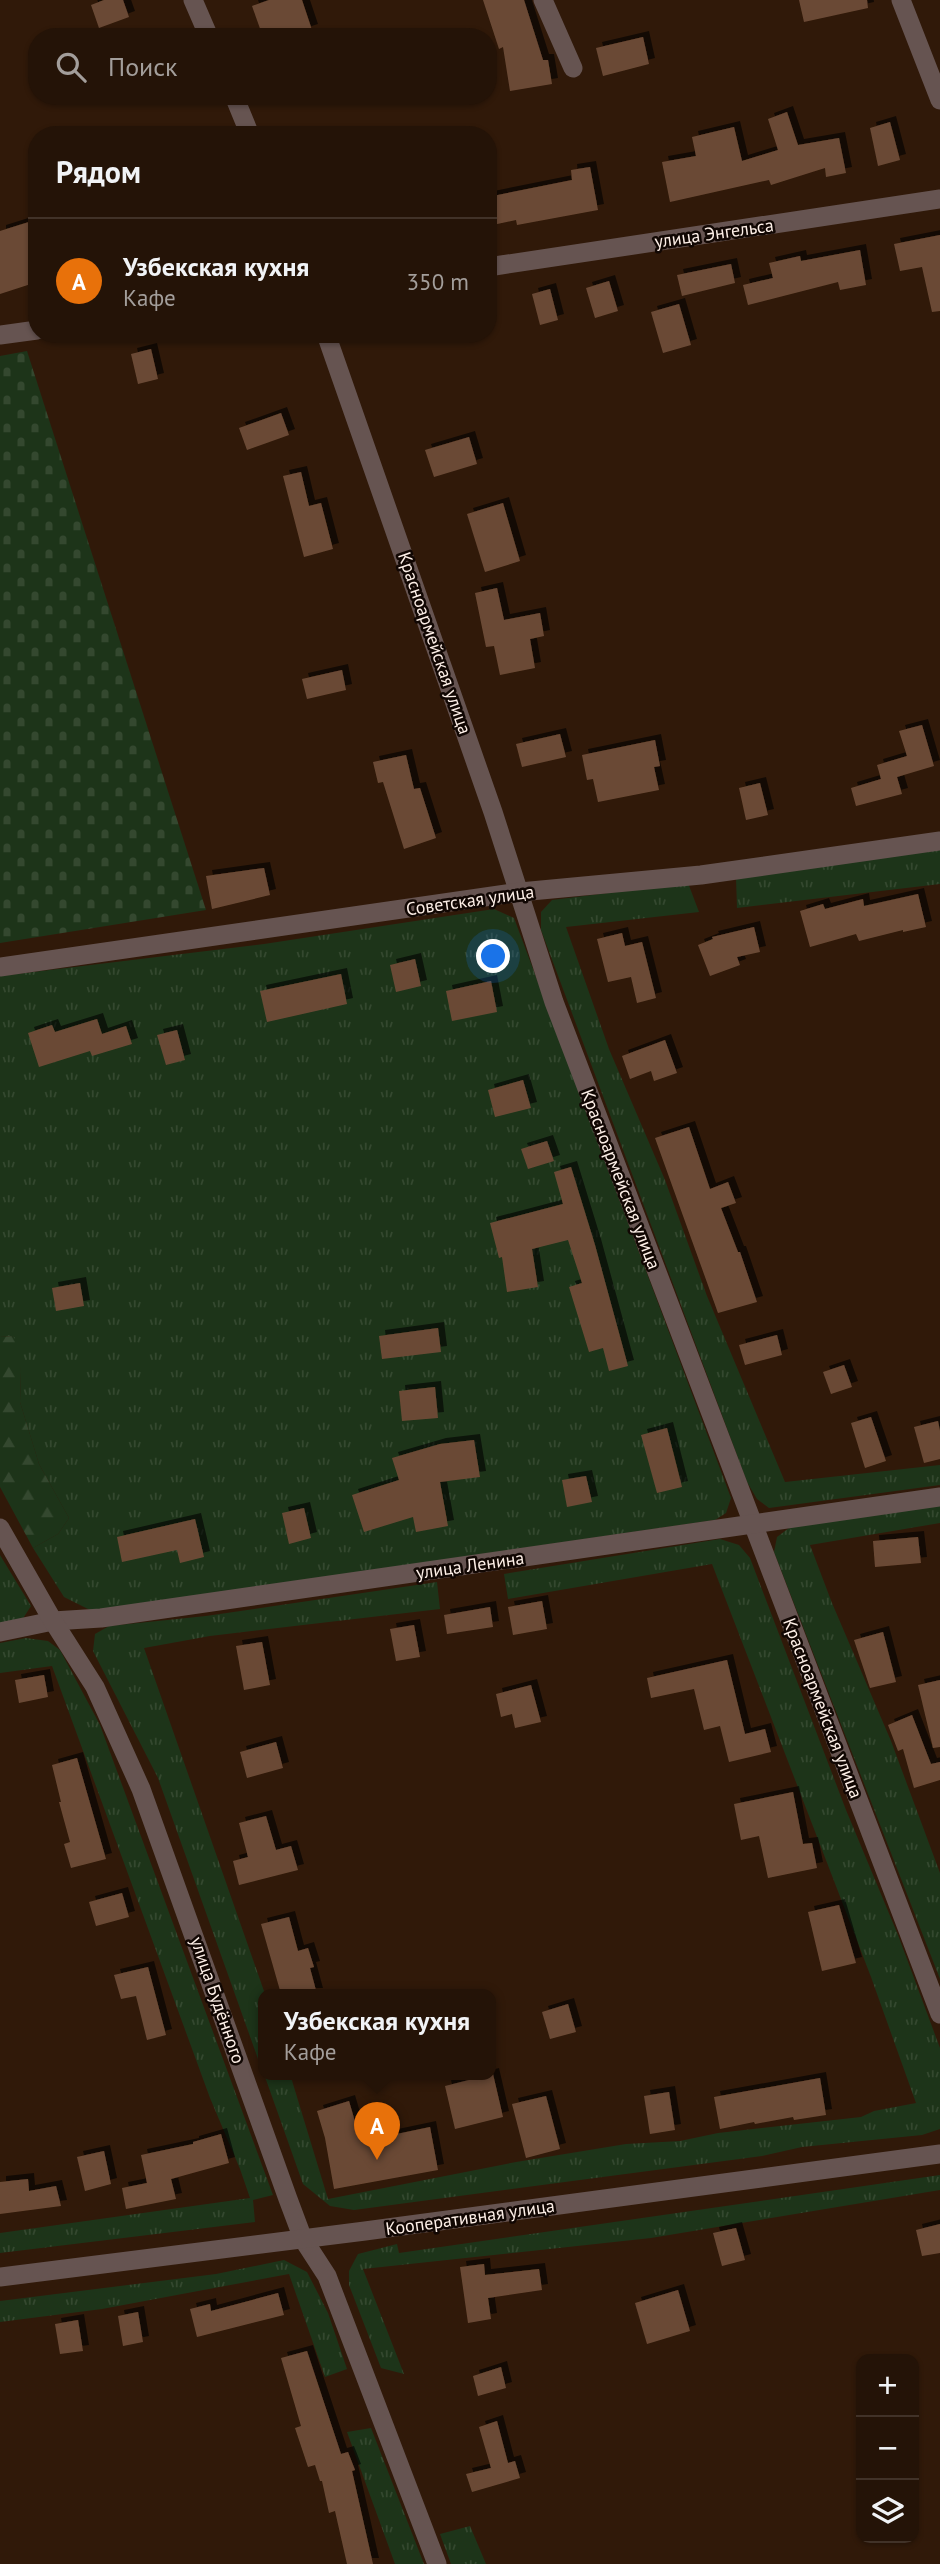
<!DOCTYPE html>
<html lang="ru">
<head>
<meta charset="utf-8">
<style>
  :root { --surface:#241307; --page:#302015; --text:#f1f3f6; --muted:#a39e9b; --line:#413228; --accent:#51ccd4 }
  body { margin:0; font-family:"PT Sans",sans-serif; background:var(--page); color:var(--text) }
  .controls { position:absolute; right:21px; bottom:21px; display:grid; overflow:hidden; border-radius:14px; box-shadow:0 2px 5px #0004 }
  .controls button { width:63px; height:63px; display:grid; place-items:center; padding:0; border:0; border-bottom:2px solid var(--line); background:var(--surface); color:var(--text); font:35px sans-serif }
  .you { position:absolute; left:494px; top:957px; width:24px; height:24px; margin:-18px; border:5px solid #fff; border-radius:50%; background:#1a73e8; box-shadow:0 0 0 10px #1a73e833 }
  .badge { display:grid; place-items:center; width:46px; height:46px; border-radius:50%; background:var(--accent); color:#fff; font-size:23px; font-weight:700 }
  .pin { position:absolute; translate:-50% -58px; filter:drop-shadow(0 2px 4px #0008) }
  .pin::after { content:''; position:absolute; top:37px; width:24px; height:21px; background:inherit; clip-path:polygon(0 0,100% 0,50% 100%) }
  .popup { position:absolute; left:258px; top:1989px; width:238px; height:91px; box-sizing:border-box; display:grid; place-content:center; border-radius:14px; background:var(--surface); filter:drop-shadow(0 2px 5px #0005); font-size:23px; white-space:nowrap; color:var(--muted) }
  .popup b { font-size:26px; color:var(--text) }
  .popup::after { content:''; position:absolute; left:50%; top:100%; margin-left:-14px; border:14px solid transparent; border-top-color:var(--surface) }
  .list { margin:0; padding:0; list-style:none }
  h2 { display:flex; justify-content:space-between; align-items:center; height:91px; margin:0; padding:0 28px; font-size:30px }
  h2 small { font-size:23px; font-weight:400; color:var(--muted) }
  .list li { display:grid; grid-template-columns:46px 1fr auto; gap:21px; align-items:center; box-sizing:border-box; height:126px; padding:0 28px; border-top:2px solid var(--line) }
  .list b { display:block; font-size:26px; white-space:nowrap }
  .list p { margin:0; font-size:23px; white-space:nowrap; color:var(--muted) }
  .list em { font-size:23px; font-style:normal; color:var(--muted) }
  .icon { flex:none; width:38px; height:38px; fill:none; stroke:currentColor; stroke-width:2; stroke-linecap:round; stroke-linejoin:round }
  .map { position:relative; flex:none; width:940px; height:2564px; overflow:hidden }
  .search { position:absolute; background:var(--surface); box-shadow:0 2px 5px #0004; left:28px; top:28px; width:469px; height:77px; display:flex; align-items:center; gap:18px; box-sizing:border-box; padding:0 24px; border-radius:28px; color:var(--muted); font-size:26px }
  .panel { position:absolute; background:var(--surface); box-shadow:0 2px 5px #0004; left:28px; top:126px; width:469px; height:217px; border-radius:28px }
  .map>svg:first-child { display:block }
  .grass { fill:url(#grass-tufts) }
  .forest { fill:url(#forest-firs) }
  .cemetery { fill:url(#cemetery-stones) }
  .building { fill:#6b4a35; filter:url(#shadow) }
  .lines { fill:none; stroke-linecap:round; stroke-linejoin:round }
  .minor { stroke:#665451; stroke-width:19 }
  .tertiary { stroke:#665451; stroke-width:19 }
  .labels { text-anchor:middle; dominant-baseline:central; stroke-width:5; stroke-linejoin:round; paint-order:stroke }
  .street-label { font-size:18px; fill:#fdefe7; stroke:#110703 }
</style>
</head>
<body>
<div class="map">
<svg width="940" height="2564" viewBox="0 0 940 2564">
  <defs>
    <pattern id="grass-tufts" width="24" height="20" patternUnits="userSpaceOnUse" patternTransform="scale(1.75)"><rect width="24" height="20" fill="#1d3419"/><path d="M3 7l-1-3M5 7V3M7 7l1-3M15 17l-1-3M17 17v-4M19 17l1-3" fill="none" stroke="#34482f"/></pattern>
    <pattern id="forest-firs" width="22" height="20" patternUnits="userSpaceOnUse" patternTransform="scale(1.75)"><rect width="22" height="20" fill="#1d3419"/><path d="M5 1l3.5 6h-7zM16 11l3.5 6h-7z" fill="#34482f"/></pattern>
    <pattern id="cemetery-stones" width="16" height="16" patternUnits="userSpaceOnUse" patternTransform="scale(1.75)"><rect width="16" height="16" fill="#1d3419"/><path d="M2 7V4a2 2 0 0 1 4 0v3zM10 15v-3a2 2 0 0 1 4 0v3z" fill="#34482f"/></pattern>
    <filter id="shadow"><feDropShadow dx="6" dy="-6" stdDeviation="0" flood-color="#0009"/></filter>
  </defs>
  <rect width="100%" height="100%" fill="#301909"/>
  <g class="grass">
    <polygon points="940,849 940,884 737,908 736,878"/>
    <polygon points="688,883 699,912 566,927 609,1049 665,1180 707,1296 785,1482 940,1465 940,1485 769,1508 757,1499 747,1482 541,930 541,912 552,900"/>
    <polygon points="494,909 514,918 731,1498 726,1513 715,1520 92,1611 64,1597 33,1548 58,1534 69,1518 39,1464 20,1402 21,1371 13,1336 0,1337 0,976 264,944"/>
    <polygon points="940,1504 940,1523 810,1545 832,1603 891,1741 940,1873 940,1979 774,1552 777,1537 793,1525"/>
    <polygon points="720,1539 739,1545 750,1558 846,1810 898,1935 940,2048 940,2129 922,2135 802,2147 762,2156 354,2210 330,2206 303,2184 264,2074 290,2074 328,2199 516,2162 626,2144 680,2141 718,2133 861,2117 874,2111 916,2103 871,1977 712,1564 508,1599 504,1574"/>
    <polygon points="0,1555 31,1606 22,1620 0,1625"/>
    <polygon points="437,1582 440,1609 210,1636 144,1648 265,1994 263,2073 158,1778 93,1651 95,1634 109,1626 206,1616"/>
    <polygon points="26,1638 48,1641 60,1650 100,1725 273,2195 253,2200 255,2222 0,2253 0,2233 250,2198 240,2169 210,2098 52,1666 0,1673 0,1643"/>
    <polygon points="940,2175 940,2190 651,2238 363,2269 404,2374 381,2368 349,2285 349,2271 358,2254 397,2244 399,2253"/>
    <polygon points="284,2260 307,2272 328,2313 347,2369 325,2377 289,2274 102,2309 0,2322 0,2301 216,2274"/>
    <polygon points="371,2428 424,2564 395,2564 347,2432"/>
    <polygon points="470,2526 486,2564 451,2564 440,2534"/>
  </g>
  <polygon class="forest" points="13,1336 19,1347 21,1371 20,1402 39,1464 69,1518 58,1534 33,1548 0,1487 0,1337"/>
  <polygon class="cemetery" points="27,351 206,910 0,943 0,356"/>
  <g class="building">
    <polygon points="104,0 123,0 129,17 99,28 91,5"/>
    <polygon points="269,0 302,0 312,30 290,37 263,37 252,6"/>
    <polygon points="483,0 524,0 543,60 548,60 552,84 510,91 503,47 499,49"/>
    <polygon points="799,0 867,0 868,8 804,22"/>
    <polygon points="643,37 649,64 603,76 596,48"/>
    <polygon points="787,112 798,145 839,138 846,173 826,177 825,168 771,185 769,180 670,202 662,162 696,156 692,137 734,127 742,161 778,150 768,119"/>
    <polygon points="890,122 900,160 878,166 870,128"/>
    <polygon points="590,167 598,210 517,225 516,220 488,226 488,197 572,180 571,170"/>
    <polygon points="32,221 37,234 37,282 0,294 0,231"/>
    <polygon points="940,235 940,311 932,312 922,267 900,271 894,244"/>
    <polygon points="860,250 866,285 840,290 838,282 748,305 743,285 773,278 769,263 800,256 801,261"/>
    <polygon points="731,264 735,283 682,296 677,275"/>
    <polygon points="609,281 618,311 595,318 586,288"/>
    <polygon points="550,289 558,320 540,325 532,294"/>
    <polygon points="679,304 691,345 663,353 651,312"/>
    <polygon points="151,349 158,379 138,384 131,354"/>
    <polygon points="281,413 289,435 247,450 239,428"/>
    <polygon points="469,437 477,464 434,477 425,450"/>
    <polygon points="301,472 309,506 321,503 333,549 304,557 283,476"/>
    <polygon points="503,503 520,561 485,572 467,514"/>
    <polygon points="497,588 504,620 540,613 544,636 530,639 535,668 500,675 494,646 486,647 475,593"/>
    <polygon points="342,670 346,690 307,699 302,679"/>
    <polygon points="922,725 934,766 897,777 902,794 856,806 851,788 881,779 877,765 907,756 899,731"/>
    <polygon points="560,734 566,757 522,767 516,744"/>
    <polygon points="655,740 660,766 654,767 659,790 598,802 593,779 587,780 582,755"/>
    <polygon points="406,755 414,789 420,788 436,838 404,849 383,782 378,783 373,762"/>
    <polygon points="760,783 768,815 746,820 739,788"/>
    <polygon points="264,868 270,895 212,909 206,876"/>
    <polygon points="918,894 926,927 903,932 903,930 859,941 856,934 810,947 800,911 823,904 825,909 863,899 864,906"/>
    <polygon points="754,927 760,952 737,957 740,965 710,976 698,945 713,939 712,937"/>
    <polygon points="622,933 625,946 642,942 656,998 637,1003 631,977 608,982 597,939"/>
    <polygon points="415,959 421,986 396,992 390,965"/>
    <polygon points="341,974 347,1004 267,1022 260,991"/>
    <polygon points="491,981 497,1012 452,1021 446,991"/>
    <polygon points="97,1019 102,1034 126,1026 132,1044 92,1056 90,1051 39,1067 28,1033 52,1025 55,1032"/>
    <polygon points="177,1030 185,1060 166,1065 157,1035"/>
    <polygon points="665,1040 677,1073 654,1081 651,1071 630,1079 622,1056"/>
    <polygon points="523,1080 531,1108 495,1117 488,1090"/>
    <polygon points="689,1127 710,1189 728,1182 736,1203 721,1208 738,1252 740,1252 757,1302 718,1313 655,1138"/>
    <polygon points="547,1141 554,1161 528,1169 521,1149"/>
    <polygon points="571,1167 595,1245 628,1366 609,1371 603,1348 589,1352 569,1287 582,1283 568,1240 532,1249 538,1287 507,1292 502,1257 499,1258 490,1223 563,1204 554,1172"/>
    <polygon points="80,1283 84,1306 56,1311 52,1288"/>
    <polygon points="438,1328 441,1352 382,1359 379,1336"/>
    <polygon points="777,1335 782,1355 745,1365 739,1345"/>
    <polygon points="844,1365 852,1387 831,1394 823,1372"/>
    <polygon points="435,1387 438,1418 402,1421 399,1391"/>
    <polygon points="871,1417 886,1461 865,1468 851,1423"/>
    <polygon points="938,1421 940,1431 940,1459 924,1463 914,1427"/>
    <polygon points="667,1428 682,1487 657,1493 641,1435"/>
    <polygon points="474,1440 480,1477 440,1482 448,1526 416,1532 413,1517 364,1532 352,1495 399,1480 392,1458 440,1444"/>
    <polygon points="586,1476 592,1502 567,1507 562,1480"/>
    <polygon points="304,1508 311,1538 289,1544 282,1513"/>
    <polygon points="195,1519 204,1557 180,1563 177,1550 122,1562 117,1537"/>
    <polygon points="918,1537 921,1563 875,1567 873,1541"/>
    <polygon points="542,1601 547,1629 513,1635 508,1607"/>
    <polygon points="490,1607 493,1627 447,1634 444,1615"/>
    <polygon points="414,1625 420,1657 396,1661 390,1629"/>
    <polygon points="883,1632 896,1682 870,1688 854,1640"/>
    <polygon points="262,1642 270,1685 244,1690 236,1646"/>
    <polygon points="727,1660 745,1734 765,1729 771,1752 729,1762 720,1726 704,1730 694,1689 651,1698 647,1678"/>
    <polygon points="44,1675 48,1697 19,1703 15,1680"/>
    <polygon points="940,1680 940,1747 933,1748 918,1685"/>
    <polygon points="531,1685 541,1722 515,1728 512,1714 501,1717 496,1694"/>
    <polygon points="912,1715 931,1764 940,1762 940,1780 914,1788 903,1749 898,1751 888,1725"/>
    <polygon points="276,1742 283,1768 247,1778 240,1752"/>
    <polygon points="77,1758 106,1859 71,1868 64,1844 70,1842 59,1802 61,1802 52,1765"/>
    <polygon points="793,1792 803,1844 812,1843 817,1868 768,1878 759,1836 741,1840 734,1804"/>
    <polygon points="266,1816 276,1850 291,1846 298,1870 239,1885 233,1861 248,1857 239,1823"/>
    <polygon points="122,1893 129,1917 96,1926 89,1902"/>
    <polygon points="839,1905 856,1963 822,1971 808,1912"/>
    <polygon points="289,1917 298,1951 308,1948 314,1967 310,1968 317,1994 281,1994 261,1924"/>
    <polygon points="148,1967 166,2035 147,2040 136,1996 121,1999 114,1975"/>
    <polygon points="568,2004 576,2032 550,2039 542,2012"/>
    <polygon points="493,2074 503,2117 455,2129 445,2086"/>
    <polygon points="820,2078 826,2115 794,2120 793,2117 755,2124 754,2122 720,2129 714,2097"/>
    <polygon points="669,2092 675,2130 650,2134 644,2096"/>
    <polygon points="546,2096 560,2149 526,2158 512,2104"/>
    <polygon points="349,2101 356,2125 389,2119 392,2135 430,2127 438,2170 334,2189 325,2138 317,2111"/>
    <polygon points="221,2134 229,2163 171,2179 176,2199 126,2209 122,2188 147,2183 141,2155 193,2144 193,2142"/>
    <polygon points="104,2151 111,2184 85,2191 77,2157"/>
    <polygon points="28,2179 29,2191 56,2186 61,2206 0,2214 0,2182"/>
    <polygon points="940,2224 940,2253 922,2256 916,2230"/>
    <polygon points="736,2228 745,2260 722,2266 713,2233"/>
    <polygon points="484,2264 485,2275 539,2269 542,2290 488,2298 491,2319 468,2323 460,2267"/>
    <polygon points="678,2290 690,2331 647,2344 635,2303"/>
    <polygon points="278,2293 284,2315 197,2337 190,2309 210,2304 211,2311"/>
    <polygon points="138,2312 143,2342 123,2346 118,2316"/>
    <polygon points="78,2320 83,2351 60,2354 55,2324"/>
    <polygon points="307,2351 341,2454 348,2452 355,2470 352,2471 373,2564 347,2564 335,2511 329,2513 322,2481 320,2481 315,2465 308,2467 295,2428 301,2426 281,2358"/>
    <polygon points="501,2367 506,2388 478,2396 473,2376"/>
    <polygon points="497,2421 508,2463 515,2461 520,2478 472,2492 466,2474 491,2468 479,2427"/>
  </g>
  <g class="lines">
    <g class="minor">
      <polyline points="193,0 209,37"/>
      <polyline points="543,0 573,68"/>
      <polyline points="901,0 940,100"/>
      <polyline points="234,96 250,135"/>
      <polyline points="488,267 940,199"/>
      <polyline points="326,334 493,812 554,1002 940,2014"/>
      <polyline points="0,335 37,330"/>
      <polyline points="0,967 520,892 701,875 940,841"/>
      <polyline points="0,1632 53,1621 101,1618 940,1497"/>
    </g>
    <g class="tertiary">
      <polyline points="0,1528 53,1621 95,1687 141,1789 288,2199 303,2239 327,2276 437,2564"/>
      <polyline points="0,2277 365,2231 940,2154"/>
    </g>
  </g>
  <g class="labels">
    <g class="street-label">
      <text transform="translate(714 233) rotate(-8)">улица Энгельса</text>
      <text transform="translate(435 643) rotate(71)">Красноармейская улица</text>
      <text transform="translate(470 900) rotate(-8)">Советская улица</text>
      <text transform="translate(621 1179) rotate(69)">Красноармейская улица</text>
      <text transform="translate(470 1565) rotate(-8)">улица Ленина</text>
      <text transform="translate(823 1708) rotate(69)">Красноармейская улица</text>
      <text transform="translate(218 2000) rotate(71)">улица Будённого</text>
      <text transform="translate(470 2217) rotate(-8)">Кооперативная улица</text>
    </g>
  </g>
</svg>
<div class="controls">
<button>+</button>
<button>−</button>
<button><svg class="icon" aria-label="layers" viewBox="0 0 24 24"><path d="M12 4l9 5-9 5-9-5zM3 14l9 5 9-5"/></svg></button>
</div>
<div class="you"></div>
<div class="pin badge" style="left:377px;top:2160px;background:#e8710a">A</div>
<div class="popup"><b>Узбекская кухня</b>Кафе</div>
<div class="search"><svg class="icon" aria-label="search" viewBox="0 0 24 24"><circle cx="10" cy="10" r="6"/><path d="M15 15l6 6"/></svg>Поиск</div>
<section class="panel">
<h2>Рядом<small></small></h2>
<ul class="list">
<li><span class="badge" style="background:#e8710a">A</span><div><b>Узбекская кухня</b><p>Кафе</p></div><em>350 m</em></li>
</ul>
</section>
</div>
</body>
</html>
